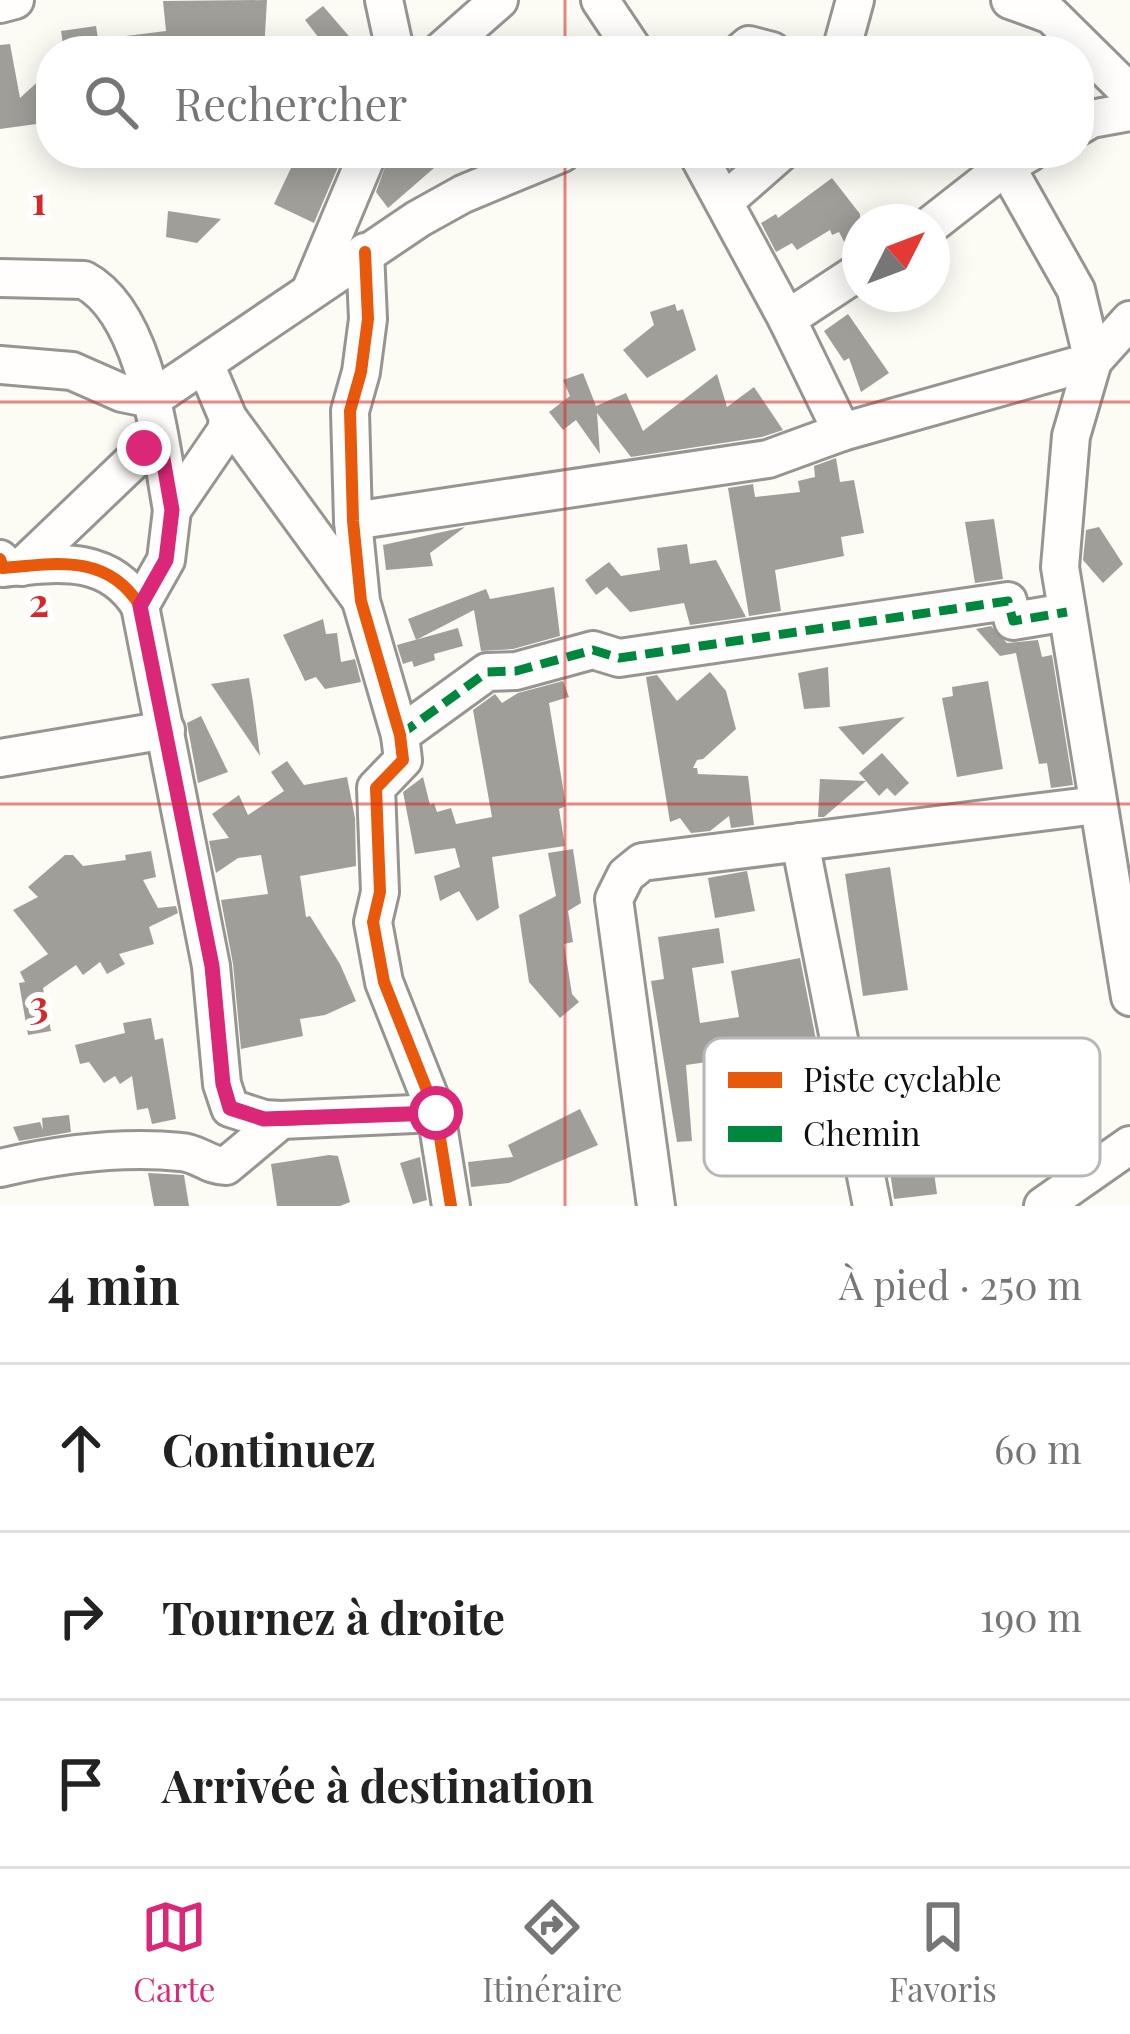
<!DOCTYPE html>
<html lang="fr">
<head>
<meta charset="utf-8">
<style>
  :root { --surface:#fff; --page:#f6f6f6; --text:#222; --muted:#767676; --line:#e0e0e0; --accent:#db2777 }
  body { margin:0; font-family:"Playfair Display",serif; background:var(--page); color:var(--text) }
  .compass { position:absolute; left:842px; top:204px; width:108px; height:108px; border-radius:50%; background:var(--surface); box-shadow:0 6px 30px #0003; rotate:48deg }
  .stop { position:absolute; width:36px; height:36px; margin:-27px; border:9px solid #db2777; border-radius:50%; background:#fff }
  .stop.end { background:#db2777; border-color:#fff; box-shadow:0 3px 12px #0008 }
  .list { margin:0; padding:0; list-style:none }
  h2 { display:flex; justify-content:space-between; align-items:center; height:156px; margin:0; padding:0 48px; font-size:51px }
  h2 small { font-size:39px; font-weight:400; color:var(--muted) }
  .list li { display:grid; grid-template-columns:78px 1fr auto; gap:36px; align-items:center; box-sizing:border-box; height:168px; padding:0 48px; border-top:3px solid var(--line) }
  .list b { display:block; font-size:45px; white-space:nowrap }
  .list em { font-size:39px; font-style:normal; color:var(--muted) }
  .icon { flex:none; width:66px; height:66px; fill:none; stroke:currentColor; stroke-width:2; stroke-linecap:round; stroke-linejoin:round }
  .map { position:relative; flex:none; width:1130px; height:1206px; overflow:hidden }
  .search { position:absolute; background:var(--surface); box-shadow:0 6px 30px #0003; left:36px; right:36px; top:36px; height:132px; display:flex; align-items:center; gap:30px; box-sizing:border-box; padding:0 42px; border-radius:48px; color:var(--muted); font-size:45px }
  .sheet { height:660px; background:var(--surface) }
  nav { display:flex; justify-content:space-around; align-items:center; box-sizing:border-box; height:168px; border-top:3px solid var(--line); background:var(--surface); font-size:33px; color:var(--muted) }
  nav a { display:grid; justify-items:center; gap:6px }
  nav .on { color:var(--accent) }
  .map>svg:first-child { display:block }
  .building { fill:#a09e99 }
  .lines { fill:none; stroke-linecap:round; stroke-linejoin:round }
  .minor-casing { stroke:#969592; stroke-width:42 }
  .minor { stroke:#fffefd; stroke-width:36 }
  .quiet { stroke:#00873e; stroke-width:9; stroke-dasharray:18 9; stroke-linecap:butt }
  .cycleway-casing { stroke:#fff; stroke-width:20 }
  .cycleway { stroke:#e8590c; stroke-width:12 }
  .route { stroke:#db2777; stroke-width:15 }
  .grid { fill:none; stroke:#d62828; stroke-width:3; stroke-opacity:0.55 }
  .key { fill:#fff; stroke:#b7b7b7; stroke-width:3 }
  .key-label { font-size:33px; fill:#0f0f0f }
  .grid-label { font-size:39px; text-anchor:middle; font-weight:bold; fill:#d62828; stroke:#fff; stroke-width:12; stroke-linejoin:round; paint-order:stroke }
</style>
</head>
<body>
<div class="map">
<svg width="1130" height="1206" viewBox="0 0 1130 1206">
  <rect width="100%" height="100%" fill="#fcfbf4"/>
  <g class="building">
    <polygon points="267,0 264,51 111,51 110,38 166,31 163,1"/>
    <polygon points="323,6 354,42 344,51 329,51 305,20"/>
    <polygon points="96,26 100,51 64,51 61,31"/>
    <polygon points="10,44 20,98 44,76 51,122 0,129 0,45"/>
    <polygon points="298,153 344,153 314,223 274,204"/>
    <polygon points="390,153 402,153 410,161 422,153 434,168 388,208 376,192"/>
    <polygon points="832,178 860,214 860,236 847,247 839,232 832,235 830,230 797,250 792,243 776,252 761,223 776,214 778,218"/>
    <polygon points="168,211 221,219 197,243 166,237"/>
    <polygon points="675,304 677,311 683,309 696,350 647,378 623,350 654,325 650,312"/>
    <polygon points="848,314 889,373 861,392 849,358 844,361 824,331"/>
    <polygon points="583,373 596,406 626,393 643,431 717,374 727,407 754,387 783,430 762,437 631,457 597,413 600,454 576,420 563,430 549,412 570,396 563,380"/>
    <polygon points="836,458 840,482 854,480 864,533 841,537 844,556 775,570 781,611 749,616 728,488 753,484 755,497 800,492 798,481 815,477 814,466"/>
    <polygon points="994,519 1003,579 975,583 965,522"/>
    <polygon points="465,527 430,553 433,566 386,570 383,545"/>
    <polygon points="1099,527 1123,564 1103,583 1083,560 1086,530"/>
    <polygon points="687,544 690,564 716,560 746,617 690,625 684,603 630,612 607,587 596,595 585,580 609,562 621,576 660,570 657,548"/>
    <polygon points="554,587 560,636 513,649 481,651 474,610 416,640 408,619 486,589 490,599"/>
    <polygon points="323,619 326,634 337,633 341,662 355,659 361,682 325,689 316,677 305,681 283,635"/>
    <polygon points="991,626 1007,643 1038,640 1042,657 1052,655 1073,785 1051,788 1047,763 1039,764 1016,653 1000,656 976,629"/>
    <polygon points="458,628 463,646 434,654 435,660 414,667 412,661 403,664 397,645"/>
    <polygon points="828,667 830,707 804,709 798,673"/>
    <polygon points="710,672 726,691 736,729 703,759 697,760 693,768 697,768 698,774 748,776 754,825 731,828 729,816 710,831 691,833 680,818 670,822 646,677 657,675 677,701"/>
    <polygon points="249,678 253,702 260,756 211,684"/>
    <polygon points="563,681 569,697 549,703 566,806 559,809 565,846 492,857 499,908 477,921 459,891 440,901 434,876 460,867 455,848 415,854 403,792 423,777 430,805 434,803 437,812 451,808 456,824 492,817 473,710 495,694 502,703 518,693"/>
    <polygon points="988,681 1003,769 957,777 942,698 953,696 952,687"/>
    <polygon points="201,716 228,772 198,783 187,723"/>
    <polygon points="905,717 863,755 838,727"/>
    <polygon points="882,753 909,783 895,796 887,788 879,796 859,773"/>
    <polygon points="287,761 304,785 347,777 355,818 356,866 300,876 306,917 310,916 340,964 356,1001 325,1015 300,1019 303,1036 241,1049 233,964 221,900 268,894 261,855 238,858 216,873 209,841 229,838 212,814 239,795 248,815 284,791 271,772"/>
    <polygon points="820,779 866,781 824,817 818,817"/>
    <polygon points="573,849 581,903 568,911 573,942 564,944 572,994 579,1002 560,1018 529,982 519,915 556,896 548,853"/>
    <polygon points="151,851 156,877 143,880 158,908 176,906 178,913 149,927 154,944 119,954 125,964 107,974 100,962 83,975 76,965 43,988 51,1031 28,1035 19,983 25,982 20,972 48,954 13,910 38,897 28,887 65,855 73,855 83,866 126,860 125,855"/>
    <polygon points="890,867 908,990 863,996 845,874"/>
    <polygon points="747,871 755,911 715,918 708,878"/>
    <polygon points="719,928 724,963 692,968 700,1023 739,1017 731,971 800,958 816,1040 784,1046 792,1109 803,1108 808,1139 760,1146 749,1056 686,1065 692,1141 677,1142 651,981 664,979 658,937"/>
    <polygon points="151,1018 155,1040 163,1038 176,1119 152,1124 148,1108 137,1110 132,1076 120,1084 115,1076 104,1083 89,1062 80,1064 75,1045 125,1033 123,1023"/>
    <polygon points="920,1070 937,1194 894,1199 876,1076"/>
    <polygon points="580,1109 598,1145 509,1183 471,1187 468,1162 513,1157 508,1145"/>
    <polygon points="69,1115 71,1132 19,1141 13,1127 40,1122 43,1130 42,1118"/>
    <polygon points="329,1155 338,1156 350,1202 340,1206 277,1206 271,1164"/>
    <polygon points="420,1157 427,1200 413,1204 400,1163"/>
    <polygon points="148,1173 184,1175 189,1206 154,1206"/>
  </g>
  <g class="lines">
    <g class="minor-casing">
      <g id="minor">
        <polyline points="384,0 395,51"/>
        <polyline points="600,0 634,51"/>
        <polyline points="1010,0 1051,15 1130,93"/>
        <polyline points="0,4 15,0"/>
        <polyline points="441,51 499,0"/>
        <polyline points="742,51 749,45 772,51"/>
        <polyline points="841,51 855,0"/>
        <polyline points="1079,126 1091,119 1130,112"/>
        <polyline points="697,153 787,319 842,432"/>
        <polyline points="995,153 1006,166 1076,290 1093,361 1071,436 1060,567 1130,997"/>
        <polyline points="724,202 780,153"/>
        <polyline points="932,224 1006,166 1029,153"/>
        <polyline points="365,252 368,319 361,372 350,411 353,521 361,601 400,735 403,760 376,788 380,892 373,922 384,982 436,1113 451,1206"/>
        <path d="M0 278 84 280C148 314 160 445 172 510"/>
        <polyline points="311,289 368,153"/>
        <polyline points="787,319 860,271"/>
        <polyline points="0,365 72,371 122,393 152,399 418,219 463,194 562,153"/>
        <polyline points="228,418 360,599"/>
        <polyline points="353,521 768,459 842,432 1093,361 1130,320"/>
        <path d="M0 559 3 568C57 563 108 554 140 606L211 966 222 1084 230 1108 264 1119 281 1120 436 1113"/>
        <polyline points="22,567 159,436"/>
        <polyline points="140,606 166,560 172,510 226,431 228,418 206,366"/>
        <polyline points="400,735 487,672 516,671 593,650 619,658 1008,601 1013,621 1067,612"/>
        <polyline points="0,758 166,730"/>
        <polyline points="800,842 872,1206"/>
        <path d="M0 1168C60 1154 120 1146 181 1152 198 1153 209 1166 226 1166L281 1120"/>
        <polyline points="656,1206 614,899 626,875 642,862 1097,805"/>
        <polyline points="1043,1206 1130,1145"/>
      </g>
    </g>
    <use href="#minor" class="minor"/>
    <polyline class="quiet" points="400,735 487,672 516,671 593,650 619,658 1008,601 1013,621 1067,612"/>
    <g class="cycleway-casing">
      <g id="cycleway">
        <polyline points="365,252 368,319 361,372 350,411 353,521 361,601 400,735 403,760 376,788 380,892 373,922 384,982 436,1113 451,1206"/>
        <path d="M0 559 3 568C57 563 108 554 140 606L211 966 222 1084 230 1108 264 1119 281 1120 436 1113"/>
      </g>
    </g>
    <use href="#cycleway" class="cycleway"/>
  </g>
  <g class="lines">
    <polyline class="route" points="144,448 159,436 172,510 166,560 140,606 212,966 223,1084 230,1108 264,1119 436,1113"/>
  </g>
  <path class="grid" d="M565 0V51M565 153V1206M0 402H1130M0 804H1130"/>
  <rect x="704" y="1038" width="396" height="138" rx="18" class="key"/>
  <rect x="728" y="1072" width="54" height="16" fill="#e8590c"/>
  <rect x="728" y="1126" width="54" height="16" fill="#00873e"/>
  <g class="key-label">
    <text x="803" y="1092">Piste cyclable</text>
    <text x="803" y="1146">Chemin</text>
  </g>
  <g class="grid-label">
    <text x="39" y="215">1</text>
    <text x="39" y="617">2</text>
    <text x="39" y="1019">3</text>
  </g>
</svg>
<svg class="compass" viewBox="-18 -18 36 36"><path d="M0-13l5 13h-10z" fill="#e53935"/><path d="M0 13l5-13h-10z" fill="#767676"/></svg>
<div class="stop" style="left:436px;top:1113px"></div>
<div class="stop end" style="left:144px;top:448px"></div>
<div class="search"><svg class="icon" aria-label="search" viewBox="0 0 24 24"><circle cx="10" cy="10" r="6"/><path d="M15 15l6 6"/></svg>Rechercher</div>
</div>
<section class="sheet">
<h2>4 min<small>À pied · 250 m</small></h2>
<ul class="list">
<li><svg class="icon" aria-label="ahead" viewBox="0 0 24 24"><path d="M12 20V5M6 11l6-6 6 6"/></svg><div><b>Continuez</b></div><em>60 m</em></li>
<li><svg class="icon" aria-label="right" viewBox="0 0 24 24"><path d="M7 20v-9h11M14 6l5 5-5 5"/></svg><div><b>Tournez à droite</b></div><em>190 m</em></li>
<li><svg class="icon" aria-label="arrive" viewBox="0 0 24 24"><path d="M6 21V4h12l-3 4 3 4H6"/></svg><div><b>Arrivée à destination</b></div></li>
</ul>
</section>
<nav>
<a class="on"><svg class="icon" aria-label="map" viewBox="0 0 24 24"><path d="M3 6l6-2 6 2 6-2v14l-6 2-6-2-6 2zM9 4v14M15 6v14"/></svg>Carte</a>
<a><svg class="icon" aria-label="directions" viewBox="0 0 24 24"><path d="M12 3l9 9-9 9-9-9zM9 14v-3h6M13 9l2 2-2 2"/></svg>Itinéraire</a>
<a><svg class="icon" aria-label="saved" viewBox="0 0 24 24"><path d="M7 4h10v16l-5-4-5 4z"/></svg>Favoris</a>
</nav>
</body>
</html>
